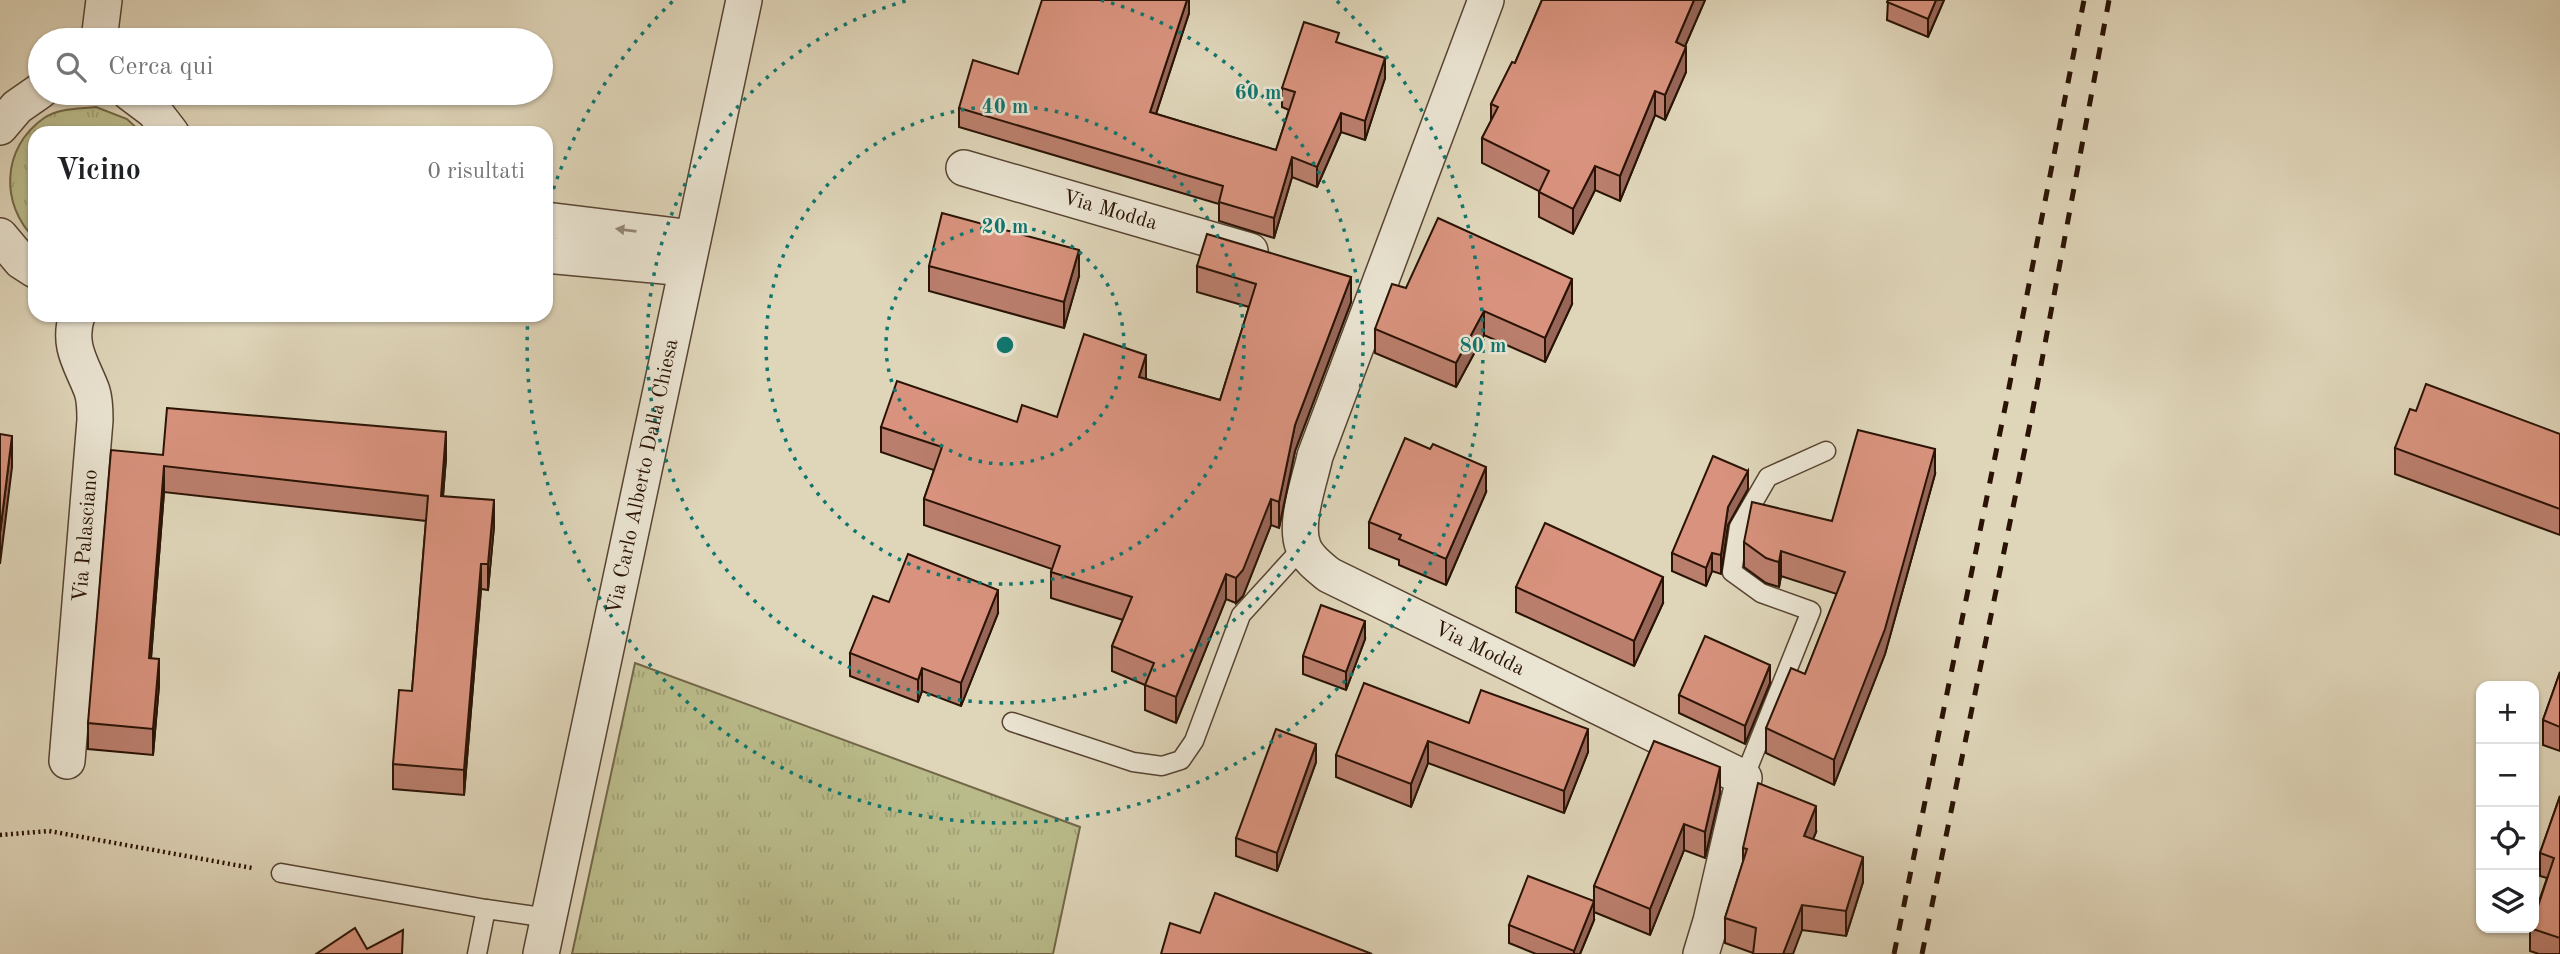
<!DOCTYPE html>
<html lang="it">
<head>
<meta charset="utf-8">
<style>
  :root { --surface:#fff; --page:#f2f2f2; --text:#202124; --muted:#757577; --line:#e0e0e0 }
  body { margin:0; font-family:"Old Standard TT",serif; background:var(--page); color:var(--text) }
  .controls { position:absolute; right:21px; bottom:21px; display:grid; overflow:hidden; border-radius:14px; box-shadow:0 2px 5px #0004 }
  .controls button { width:63px; height:63px; display:grid; place-items:center; padding:0; border:0; border-bottom:2px solid var(--line); background:var(--surface); color:var(--text); font:35px sans-serif }
  .list { margin:0; padding:0; list-style:none }
  h2 { display:flex; justify-content:space-between; align-items:center; height:91px; margin:0; padding:0 28px; font-size:30px }
  h2 small { font-size:23px; font-weight:400; color:var(--muted) }
  .icon { flex:none; width:38px; height:38px; fill:none; stroke:currentColor; stroke-width:2; stroke-linecap:round; stroke-linejoin:round }
  .map { position:relative; flex:none; width:2560px; height:954px; overflow:hidden }
  .search { position:absolute; background:var(--surface); box-shadow:0 2px 5px #0004; left:28px; top:28px; width:525px; height:77px; display:flex; align-items:center; gap:18px; box-sizing:border-box; padding:0 24px; border-radius:38px; color:var(--muted); font-size:26px }
  .panel { position:absolute; background:var(--surface); box-shadow:0 2px 5px #0004; left:28px; top:126px; width:525px; height:196px; border-radius:21px }
  .map>svg:first-child { display:block }
  .grass { fill:url(#grass-tufts); stroke:#726748; stroke-width:2 }
  .lines { fill:none; stroke-linecap:round; stroke-linejoin:round }
  .lane-casing { stroke:#574432; stroke-width:21 }
  .street-casing { stroke:#574432; stroke-width:38 }
  .path { stroke:#2a1305; stroke-width:4.5; stroke-dasharray:2 3.5; stroke-linecap:butt }
  .lane { stroke:#eae4d2; stroke-width:18 }
  .street { stroke:#eae4d2; stroke-width:35 }
  .rail { stroke:#2a1305; stroke-width:5; stroke-dasharray:12 12; stroke-linecap:butt }
  .wall { fill:#ba7e6c; stroke:#2a1305; stroke-width:2 }
  .shaded-wall { fill:#976658; stroke:#2a1305; stroke-width:2 }
  .building { fill:#d8927d; stroke:#2a1305; stroke-width:2 }
  .oneway { fill:#948676 }
  .ring { fill:none; stroke:#0f766e; stroke-width:3.5; stroke-dasharray:3.5 7 }
  .labels { text-anchor:middle; dominant-baseline:central; stroke-width:5; stroke-linejoin:round; paint-order:stroke }
  .street-label { font-size:21px; fill:#2a1305; stroke:#eae4d2 }
  .centre { fill:#0f766e; stroke:#eae4d2; stroke-width:3.5 }
  .ring-label { font-size:21px; text-anchor:middle; font-weight:bold; fill:#0f766e; stroke:#eae4d2; stroke-width:5; stroke-linejoin:round; paint-order:stroke }
</style>
</head>
<body>
<div class="map">
<svg width="2560" height="954" viewBox="0 0 2560 954">
  <defs>
    <pattern id="grass-tufts" width="24" height="20" patternUnits="userSpaceOnUse" patternTransform="scale(1.75)"><rect width="24" height="20" fill="#babb8a"/><path d="M3 7l-1-3M5 7V3M7 7l1-3M15 17l-1-3M17 17v-4M19 17l1-3" fill="none" stroke="#a0a076"/></pattern>
  </defs>
  <rect width="100%" height="100%" fill="#dfd5b9"/>
  <filter id="stains"><feTurbulence type="fractalNoise" baseFrequency=".00286" numOctaves="4"/><feColorMatrix values="0 0 0 0 .2 0 0 0 0 .09 0 0 0 0 .02 0 0 0 .5 -.17"/></filter>
  <radialGradient id="worn" r=".72"><stop offset=".6" stop-color="#630" stop-opacity="0"/><stop offset="1" stop-color="#630" stop-opacity=".3"/></radialGradient>
  <g class="grass">
    <path d="M96 107 127 119 142 133H35V239C0 205 1 148 44 118 59 108 78 109 96 107Z"/>
    <polygon points="635,663 1080,827 1053,954 572,954"/>
  </g>
  <g class="lines">
    <g class="lane-casing">
      <g id="lane">
        <polyline points="1012,722 1133,762 1162,766 1181,760 1194,741 1241,615 1303,547"/>
        <polyline points="1744,778 1811,611 1761,593 1732,572 1739,527 1768,477 1826,451"/>
        <polyline points="281,873 486,909 549,918"/>
        <polyline points="477,954 486,909"/>
      </g>
    </g>
    <g class="street-casing">
      <g id="street">
        <path id="s1" d="M1486 0 1315 456C1310 480 1294 522 1303 546 1307 558 1319 567 1329 575L1744 778 1711 921 1701 954"/>
        <polyline points="99,40 104,0"/>
        <polyline points="130,93 154,111 171,133"/>
        <polyline points="0,127 17,107 40,91"/>
        <path id="s2" d="M964 168 1250 251"/>
        <polyline points="546,220 693,238"/>
        <polyline points="0,236 21,261 35,270"/>
        <polyline points="546,255 686,268"/>
        <path id="s3" d="M67 761 95 420C95 411 95 400 92 391 82 364 67 347 77 315"/>
        <path id="s4" d="M541 954 744 0"/>
      </g>
    </g>
    <polyline class="path" points="0,835 49,831 252,868"/>
    <use href="#lane" class="lane"/>
    <use href="#street" class="street"/>
    <g class="rail">
      <polyline points="1894,954 2006,403 2084,0"/>
      <polyline points="1922,954 2031,419 2109,0"/>
    </g>
  </g>
  <g class="wall">
    <polygon points="1189,0 1189,13 1156,114 1276,150 1289,110 1282,107 1282,88 1339,43 1385,78 1365,140 1341,132 1317,187 1292,177 1274,238 1219,221 1219,204 959,127 959,108 1018,74"/>
    <polygon points="1542,0 1705,0 1685,46 1686,72 1665,120 1655,115 1620,201 1595,190 1573,234 1539,217 1539,191 1482,163 1482,138 1491,121 1491,104 1515,63"/>
    <polygon points="1888,0 1944,0 1928,37 1887,20"/>
    <polygon points="929,266 1079,276 1064,328 929,291"/>
    <polygon points="1197,266 1351,302 1295,451 1279,528 1271,525 1243,596 1236,603 1226,599 1176,723 1145,710 1145,685 1112,671 1112,646 1123,620 1051,598 1051,572 1052,569 924,525 924,499 934,470 881,452 881,427 1017,422 1057,417 1146,379 1220,400 1249,307 1197,292"/>
    <polygon points="1406,288 1572,304 1545,362 1484,335 1456,387 1375,353 1375,329"/>
    <polygon points="2416,411 2560,434 2560,535 2395,474 2395,448"/>
    <polygon points="163,455 446,458 443,496 494,526 488,590 481,589 464,795 393,789 393,764 412,691 426,521 164,492 151,658 159,685 153,755 88,749 88,723"/>
    <polygon points="1935,474 1885,654 1834,785 1766,753 1766,728 1805,674 1837,594 1781,576 1779,587 1766,583 1744,567 1744,542 1832,521"/>
    <polygon points="1748,489 1728,525 1721,574 1712,571 1706,586 1672,571 1672,553"/>
    <polygon points="1486,492 1446,585 1399,565 1399,560 1369,548 1369,522"/>
    <polygon points="1516,587 1663,603 1634,666 1516,612"/>
    <polygon points="889,602 998,613 961,706 922,691 918,702 850,676 850,653"/>
    <polygon points="1365,639 1346,690 1303,674 1303,656"/>
    <polygon points="2560,672 2560,751 2543,745 2543,720"/>
    <polygon points="1770,683 1745,744 1679,713 1679,695"/>
    <polygon points="1469,723 1588,752 1564,813 1428,763 1411,807 1336,777 1336,755"/>
    <polygon points="1316,762 1277,871 1236,856 1236,838"/>
    <polygon points="1720,793 1705,858 1684,850 1650,935 1594,912 1594,886"/>
    <polygon points="2560,796 2560,954 2539,954 2530,951 2530,928 2547,878 2540,876 2540,853"/>
    <polygon points="1816,832 1813,839 1863,882 1846,936 1802,930 1753,953 1725,943 1725,918 1743,862 1743,848"/>
    <polygon points="1594,920 1580,954 1536,954 1509,943 1509,925"/>
  </g>
  <g class="shaded-wall">
    <polygon points="1187,0 1189,0 1189,13 1150,132 1150,112"/>
    <polygon points="1694,0 1705,0 1676,67 1676,42"/>
    <polygon points="1936,0 1944,0 1928,37 1928,19"/>
    <polygon points="1686,47 1686,72 1665,120 1665,95"/>
    <polygon points="1385,58 1385,78 1365,140 1365,121"/>
    <polygon points="1655,91 1655,115 1620,201 1620,176"/>
    <polygon points="1341,113 1341,132 1317,187 1317,167"/>
    <polygon points="1292,157 1292,177 1274,238 1274,218"/>
    <polygon points="1595,166 1595,190 1573,234 1573,209"/>
    <polygon points="1079,250 1079,276 1064,328 1064,302"/>
    <polygon points="1351,277 1351,302 1295,451 1279,528 1279,502 1295,425"/>
    <polygon points="1572,279 1572,304 1545,362 1545,338"/>
    <polygon points="1484,311 1484,335 1456,387 1456,363"/>
    <polygon points="1146,355 1146,380 1139,377"/>
    <polygon points="446,432 446,458 441,521 441,496"/>
    <polygon points="12,436 12,467 0,564 0,533"/>
    <polygon points="1935,449 1935,474 1885,654 1834,785 1834,760"/>
    <polygon points="164,466 164,492 149,684 149,658"/>
    <polygon points="1486,467 1486,492 1446,585 1446,559"/>
    <polygon points="1748,471 1748,489 1728,525 1721,574 1721,555 1728,507"/>
    <polygon points="1271,499 1271,525 1243,596 1236,603 1236,578"/>
    <polygon points="494,500 494,526 488,590 488,564"/>
    <polygon points="1781,551 1781,576 1779,587 1779,562"/>
    <polygon points="1712,553 1712,571 1706,586 1706,568"/>
    <polygon points="481,564 481,589 464,795 464,770"/>
    <polygon points="1226,574 1226,599 1176,723 1176,697"/>
    <polygon points="1663,577 1663,603 1634,666 1634,641"/>
    <polygon points="998,590 998,613 961,706 961,683"/>
    <polygon points="1365,621 1365,639 1346,690 1346,672"/>
    <polygon points="159,659 159,685 153,755 153,729"/>
    <polygon points="1770,665 1770,683 1745,744 1745,726"/>
    <polygon points="922,668 922,691 918,702 918,680"/>
    <polygon points="1588,729 1588,752 1564,813 1564,791"/>
    <polygon points="1428,741 1428,763 1411,807 1411,784"/>
    <polygon points="1316,744 1316,762 1277,871 1277,853"/>
    <polygon points="1720,767 1720,793 1705,858 1705,832"/>
    <polygon points="1816,806 1816,832 1804,861 1804,836"/>
    <polygon points="1684,824 1684,850 1650,935 1650,909"/>
    <polygon points="1863,857 1863,882 1846,936 1846,911"/>
    <polygon points="1594,901 1594,920 1580,954 1574,954 1574,951"/>
    <polygon points="1802,905 1802,930 1793,954 1783,954"/>
  </g>
  <g class="building">
    <polygon points="1042,0 1187,0 1150,112 1276,150 1295,92 1282,88 1304,22 1339,33 1336,42 1385,58 1365,121 1341,113 1317,167 1292,157 1274,218 1219,202 1223,186 959,108 973,60 1018,74"/>
    <polygon points="1542,0 1694,0 1676,42 1686,47 1665,95 1655,91 1620,176 1595,166 1573,209 1539,192 1549,171 1482,138 1498,107 1491,104 1512,62 1515,63"/>
    <polygon points="1888,0 1936,0 1928,19 1887,2"/>
    <polygon points="942,213 1079,250 1064,302 929,266"/>
    <polygon points="1438,218 1572,279 1545,338 1484,311 1456,363 1375,329 1392,284 1406,288"/>
    <polygon points="1207,234 1351,277 1295,425 1279,502 1271,499 1243,570 1236,578 1226,574 1176,697 1145,685 1154,663 1112,646 1132,597 1051,572 1060,546 924,499 942,447 881,427 897,381 1017,422 1022,405 1057,417 1084,334 1146,355 1139,377 1220,400 1256,284 1197,266"/>
    <polygon points="2426,384 2560,434 2560,509 2395,448 2410,409 2416,411"/>
    <polygon points="167,408 446,432 441,496 494,500 488,564 481,564 464,770 393,764 399,690 412,691 428,496 164,466 149,658 159,659 153,729 88,723 111,450 163,455"/>
    <polygon points="1858,430 1935,449 1885,629 1834,760 1766,728 1791,668 1805,674 1845,572 1781,551 1779,562 1775,561 1766,558 1744,542 1752,502 1832,521"/>
    <polygon points="0,434 12,436 0,533"/>
    <polygon points="1405,438 1430,449 1433,444 1486,467 1446,559 1399,539 1401,535 1369,522"/>
    <polygon points="1713,456 1748,471 1728,507 1721,555 1712,553 1706,568 1672,553"/>
    <polygon points="1545,523 1663,577 1634,641 1516,587"/>
    <polygon points="908,554 998,590 961,683 922,668 918,680 850,653 873,596 889,602"/>
    <polygon points="1321,605 1365,621 1346,672 1303,656"/>
    <polygon points="1705,636 1770,665 1745,726 1679,695"/>
    <polygon points="2560,672 2560,727 2543,720"/>
    <polygon points="1364,683 1469,723 1481,690 1588,729 1564,791 1428,741 1411,784 1336,755"/>
    <polygon points="1276,729 1316,744 1277,853 1236,838"/>
    <polygon points="1654,741 1720,767 1705,832 1684,824 1650,909 1594,886"/>
    <polygon points="1758,783 1816,806 1804,836 1863,857 1846,911 1802,905 1783,954 1753,954 1756,928 1725,918 1747,849 1743,848"/>
    <polygon points="2560,796 2560,938 2530,928 2534,928 2534,918 2554,858 2540,853"/>
    <polygon points="1528,876 1594,901 1574,951 1509,925"/>
    <polygon points="1215,893 1372,954 1161,954 1170,923 1200,933"/>
    <polygon points="355,928 367,949 403,930 402,954 316,954"/>
  </g>
  <defs><path id="oneway-solid" d="M-6-.8H1V-3.2L6.5 0L1 3.2V.8H-6Z" transform="scale(1.75)"/></defs>
  <use class="oneway" href="#oneway-solid" transform="translate(626 230) rotate(-173)"/>
  <g class="ring">
    <circle cx="1005" cy="345" r="119"/>
    <circle cx="1005" cy="345" r="239"/>
    <path d="M1101 0A358 358 0 1 1 909 0"/>
    <path d="M547 209A478 478 0 0 1 673 1M1337 1A478 478 0 1 1 528 316"/>
  </g>
  <g class="labels">
    <g class="street-label">
      <text stroke="none"><textPath href="#s2" startOffset="152">Via Modda</textPath></text>
      <text stroke="none"><textPath href="#s4" startOffset="488">Via Carlo Alberto Dalla Chiesa</textPath></text>
      <text stroke="none"><textPath href="#s3" startOffset="226">Via Palasciano</textPath></text>
      <text stroke="none"><textPath href="#s1" startOffset="786">Via Modda</textPath></text>
    </g>
  </g>
  <circle cx="1005" cy="345" r="10" class="centre"/>
  <g class="ring-label">
    <text x="1258" y="99">60 m</text>
    <text x="1005" y="113">40 m</text>
    <text x="1005" y="233">20 m</text>
    <text x="1483" y="352">80 m</text>
  </g>
  <rect width="100%" height="100%" filter="url(#stains)"/>
  <rect width="100%" height="100%" fill="url(#worn)"/>
</svg>
<div class="controls">
<button>+</button>
<button>−</button>
<button><svg class="icon" aria-label="locate" viewBox="0 0 24 24"><circle cx="12" cy="12" r="6"/><path d="M12 2v4M12 18v4M2 12h4M18 12h4"/></svg></button>
<button><svg class="icon" aria-label="layers" viewBox="0 0 24 24"><path d="M12 4l9 5-9 5-9-5zM3 14l9 5 9-5"/></svg></button>
</div>
<div class="search"><svg class="icon" aria-label="search" viewBox="0 0 24 24"><circle cx="10" cy="10" r="6"/><path d="M15 15l6 6"/></svg>Cerca qui</div>
<section class="panel">
<h2>Vicino<small>0 risultati</small></h2>
<ul class="list">
</ul>
</section>
</div>
</body>
</html>
